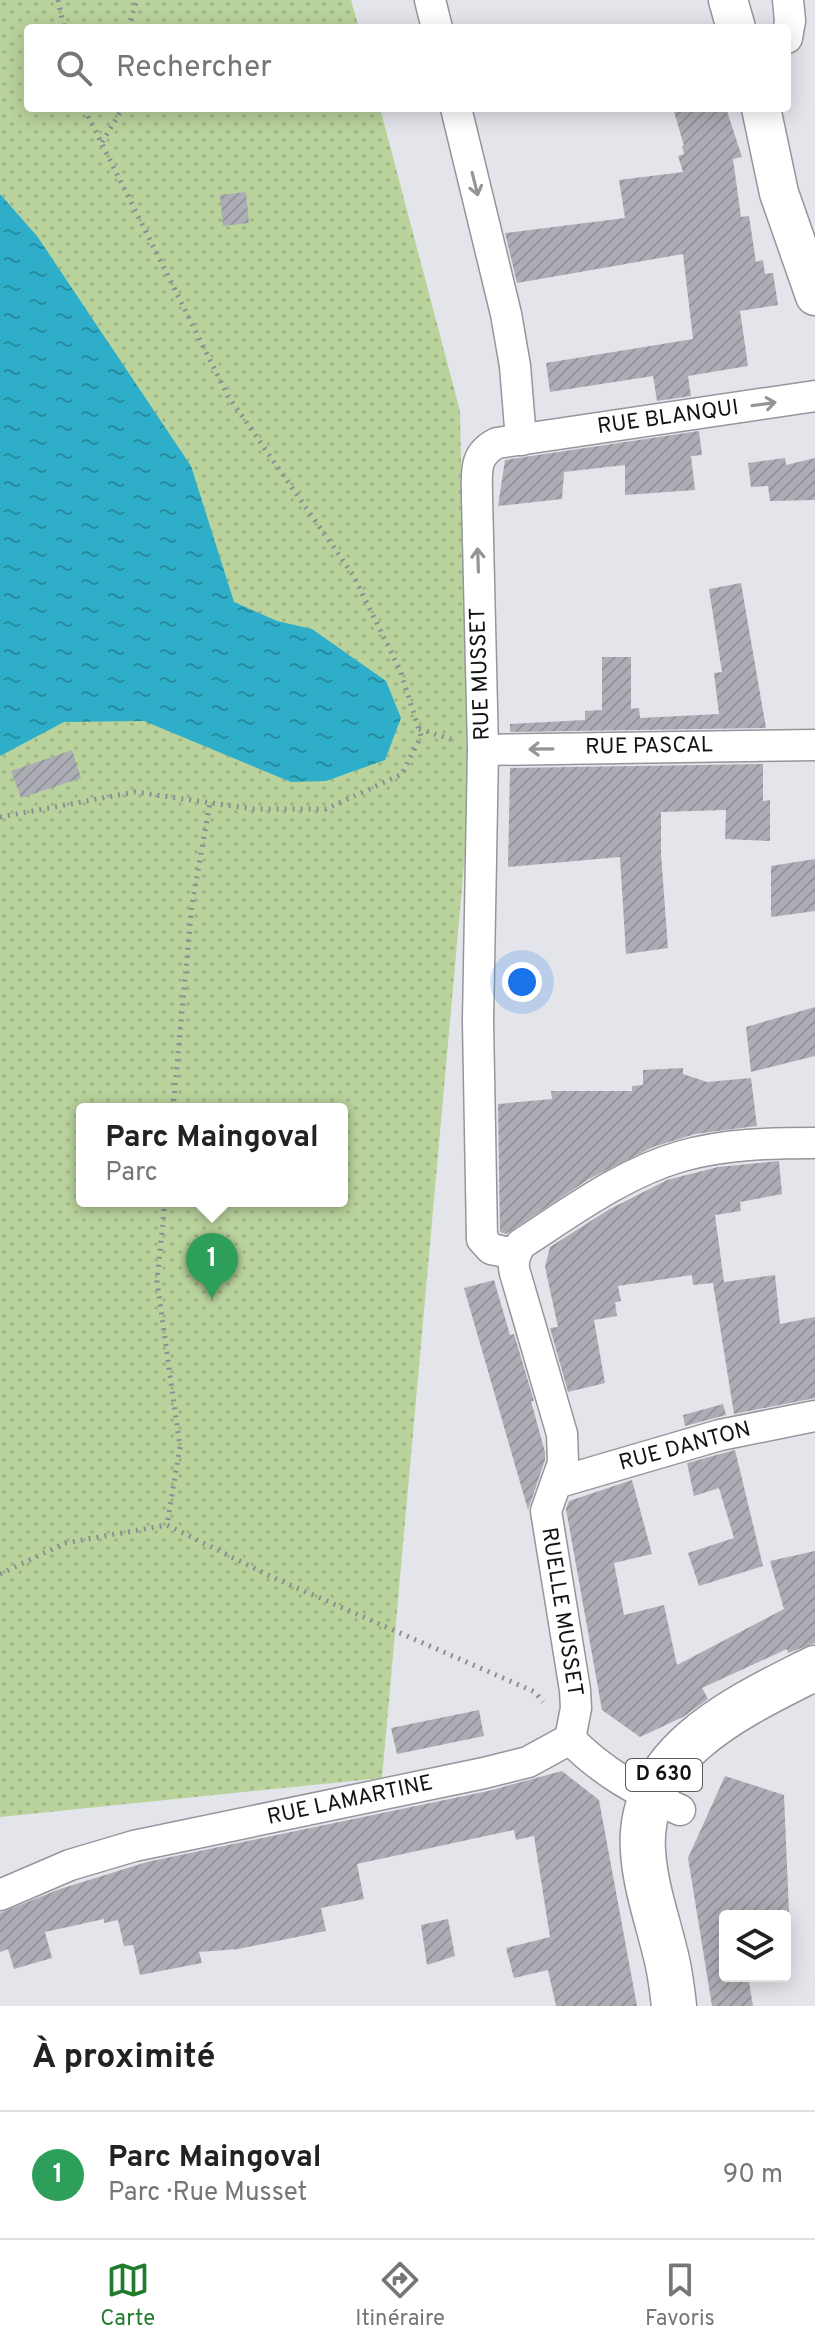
<!DOCTYPE html>
<html lang="fr">
<head>
<meta charset="utf-8">
<style>
  :root { --surface:#fff; --page:#f2f2f2; --text:#222; --muted:#767676; --line:#e0e0e0; --accent:#207c2c }
  body { margin:0; font-family:Overpass,sans-serif; background:var(--page); color:var(--text) }
  .controls { position:absolute; right:24px; bottom:24px; display:grid; overflow:hidden; border-radius:8px; box-shadow:0 4px 20px #0003 }
  .controls button { width:72px; height:72px; display:grid; place-items:center; padding:0; border:0; border-bottom:2px solid var(--line); background:var(--surface); color:var(--text); font:40px sans-serif }
  .you { position:absolute; left:522px; top:982px; width:28px; height:28px; margin:-20px; border:6px solid #fff; border-radius:50%; background:#1a73e8; box-shadow:0 0 0 12px #1a73e833 }
  .badge { display:grid; place-items:center; width:52px; height:52px; border-radius:50%; background:var(--accent); color:#fff; font-size:26px; font-weight:700 }
  .pin { position:absolute; translate:-50% -66px; filter:drop-shadow(0 2px 4px #0008) }
  .pin::after { content:''; position:absolute; top:42px; width:28px; height:24px; background:inherit; clip-path:polygon(0 0,100% 0,50% 100%) }
  .popup { position:absolute; left:76px; top:1103px; width:272px; height:104px; box-sizing:border-box; display:grid; place-content:center; border-radius:8px; background:var(--surface); filter:drop-shadow(0 2px 6px #0005); font-size:26px; white-space:nowrap; color:var(--muted) }
  .popup b { font-size:30px; color:var(--text) }
  .popup::after { content:''; position:absolute; left:50%; top:100%; margin-left:-16px; border:16px solid transparent; border-top-color:var(--surface) }
  .list { margin:0; padding:0; list-style:none }
  h2 { display:flex; justify-content:space-between; align-items:center; height:104px; margin:0; padding:0 32px; font-size:34px }
  h2 small { font-size:26px; font-weight:400; color:var(--muted) }
  .list li { display:grid; grid-template-columns:52px 1fr auto; gap:24px; align-items:center; box-sizing:border-box; height:128px; padding:0 32px; border-top:2px solid var(--line) }
  .list b { display:block; font-size:30px; white-space:nowrap }
  .list p { margin:0; font-size:26px; white-space:nowrap; color:var(--muted) }
  .list em { font-size:26px; font-style:normal; color:var(--muted) }
  .icon { flex:none; width:44px; height:44px; fill:none; stroke:currentColor; stroke-width:2; stroke-linecap:round; stroke-linejoin:round }
  .map { position:relative; flex:none; width:815px; height:2006px; overflow:hidden }
  .search { position:absolute; background:var(--surface); box-shadow:0 4px 20px #0003; left:24px; right:24px; top:24px; height:88px; display:flex; align-items:center; gap:20px; box-sizing:border-box; padding:0 28px; border-radius:8px; color:var(--muted); font-size:30px }
  .sheet { height:232px; background:var(--surface) }
  nav { display:flex; justify-content:space-around; align-items:center; box-sizing:border-box; height:112px; border-top:2px solid var(--line); background:var(--surface); font-size:22px; color:var(--muted) }
  nav a { display:grid; justify-items:center; gap:4px }
  nav .on { color:var(--accent) }
  .map>svg:first-child { display:block }
  .park { fill:url(#park-dots); fill-rule:evenodd }
  .water { fill:url(#water-ripples) }
  .building { fill:url(#building-hatch) }
  .lines { fill:none; stroke-linecap:round; stroke-linejoin:round }
  .minor-casing { stroke:#94969c; stroke-width:33 }
  .tertiary-casing { stroke:#94969c; stroke-width:41 }
  .primary-casing { stroke:#94969c; stroke-width:47 }
  .path { stroke:#8d8e93; stroke-width:5; stroke-dasharray:2 6; stroke-linecap:butt }
  .minor { stroke:#fff; stroke-width:30 }
  .tertiary { stroke:#fff; stroke-width:38 }
  .primary { stroke:#fff; stroke-width:44 }
  .oneway { stroke:#949596 }
  .labels { text-anchor:middle; dominant-baseline:central; stroke-width:6; stroke-linejoin:round; paint-order:stroke }
  .shield { fill:#fff; stroke:#595a5b; stroke-width:2 }
  .shield-label { font-size:20px; font-weight:bold; fill:#121315 }
  .street-label { font-size:22px; fill:#121315; stroke:#fff }
</style>
</head>
<body>
<div class="map">
<svg width="815" height="2006" viewBox="0 0 815 2006">
  <defs>
    <pattern id="park-dots" width="8" height="8" patternUnits="userSpaceOnUse" patternTransform="scale(2)"><rect width="8" height="8" fill="#bad39c"/><path d="M2 2h.1M6 6h.1" fill="none" stroke="#9fb486" stroke-width="1.8" stroke-linecap="round"/></pattern>
    <pattern id="water-ripples" width="26" height="14" patternUnits="userSpaceOnUse" patternTransform="scale(2)"><rect width="26" height="14" fill="#2eaec8"/><path d="M2 4q2-2 4 0t4 0M15 11q2-2 4 0t4 0" fill="none" stroke="#268ca1"/></pattern>
    <pattern id="building-hatch" width="6" height="6" patternUnits="userSpaceOnUse" patternTransform="scale(2)"><rect width="6" height="6" fill="#adaeb5"/><path d="M-1 1l2-2M0 6l6-6M5 7l2-2" fill="none" stroke="#94959b"/></pattern>
  </defs>
  <rect width="100%" height="100%" fill="#e3e5eb"/>
  <path class="park" d="M0 0H351L359 28H28V108H380L460 411 468 821 382 1778 0 1817ZM82 1109H342V1201H82Z"/>
  <polygon class="water" points="0,194 37,236 191,466 234,602 277,621 312,629 386,681 401,718 385,760 326,781 291,782 144,721 64,722 0,756"/>
  <g class="building">
    <polygon points="673,108 726,108 742,157 733,159 741,217 749,216 756,262 763,260 765,274 773,273 778,305 740,311 748,366 688,376 691,396 657,401 653,376 550,392 546,363 693,339 683,254 517,283 505,233 625,218 619,180 683,172 678,156 684,154 682,146 684,146"/>
    <polygon points="246,192 249,223 223,226 220,195"/>
    <polygon points="699,431 702,455 691,456 695,490 625,495 625,465 564,472 562,499 498,506 505,460"/>
    <polygon points="785,458 786,465 815,458 815,500 770,501 768,486 751,487 748,463"/>
    <polygon points="741,583 766,728 510,732 510,724 585,720 585,711 602,710 602,657 631,657 631,709 639,708 640,718 719,714 714,673 722,672 709,589"/>
    <polygon points="72,750 81,778 21,798 11,771"/>
    <polygon points="763,764 763,801 770,800 770,841 725,839 726,810 661,812 661,854 668,948 626,954 620,857 508,867 510,768"/>
    <polygon points="815,859 815,911 771,917 771,866"/>
    <polygon points="815,1007 815,1056 751,1072 746,1027"/>
    <polygon points="683,1068 683,1074 707,1082 751,1078 757,1126 695,1134 653,1147 589,1179 506,1234 500,1232 498,1104 552,1099 551,1091 632,1091 632,1086 643,1085 643,1070"/>
    <polygon points="779,1161 782,1194 740,1202 741,1211 715,1215 724,1282 775,1275 780,1324 815,1317 815,1398 734,1414 713,1283 693,1285 692,1275 618,1286 621,1301 615,1302 617,1316 594,1320 605,1383 568,1392 550,1328 558,1327 545,1267 550,1247 608,1210 667,1180 718,1167"/>
    <polygon points="494,1280 510,1335 514,1334 534,1401 531,1401 545,1452 545,1460 528,1510 464,1288"/>
    <polygon points="723,1404 726,1415 685,1426 683,1415"/>
    <polygon points="735,1450 763,1566 699,1586 688,1553 734,1538 719,1488 694,1496 687,1463"/>
    <polygon points="632,1480 652,1554 614,1563 624,1615 664,1605 677,1665 784,1609 770,1561 815,1551 815,1643 788,1653 787,1649 702,1688 708,1699 683,1717 640,1737 602,1710 566,1509 569,1501"/>
    <polygon points="479,1710 484,1736 397,1754 391,1728"/>
    <polygon points="562,1771 599,1800 637,2006 556,2006 548,1970 514,1978 506,1948 550,1937 534,1836 516,1840 514,1830 357,1864 364,1899 321,1908 326,1931 238,1949 199,1952 202,1963 140,1975 133,1945 124,1946 118,1920 104,1923 104,1919 45,1932 52,1958 14,1969 8,1949 0,1952 0,1913 60,1889 147,1862 488,1791"/>
    <polygon points="725,1776 784,1795 789,1912 725,1916 725,1976 748,1976 753,2006 712,2006 688,1858"/>
    <polygon points="448,1919 455,1956 427,1965 421,1925"/>
  </g>
  <g class="lines">
    <g class="minor-casing">
      <g id="minor">
        <polyline points="430,0 437,28"/>
        <polyline points="787,38 790,21 788,0"/>
        <polyline points="456,108 506,314 515,366 521,440"/>
        <polyline points="483,750 815,745"/>
        <path d="M515 1254 491 1249 482 1239 478 1021 483 750 477 497C477 473 473 455 497 443L815 396"/>
        <polyline points="556,1483 720,1435 815,1416"/>
        <path d="M570 1739 576 1708 575 1690 546 1511 563 1463 562 1434 515 1273C512 1262 515 1254 521 1244 572 1211 623 1173 682 1156 725 1144 770 1143 815 1143"/>
        <path d="M0 1895 70 1865 134 1846 484 1773 528 1762 570 1739C602 1772 638 1792 680 1810"/>
      </g>
    </g>
    <g class="tertiary-casing">
      <g id="tertiary">
        <polyline points="728,0 736,28"/>
        <polyline points="761,108 779,193 815,296"/>
      </g>
    </g>
    <g class="primary-casing">
      <path id="primary" d="M674 2006C672 1988 670 1970 665 1952 657 1919 645 1885 643 1851 636 1752 742 1705 815 1668"/>
    </g>
    <g class="path">
      <polyline points="58,0 64,28"/>
      <polyline points="128,28 137,0"/>
      <polyline points="102,142 123,108"/>
      <polyline points="419,729 451,739"/>
      <polyline points="0,817 135,792 254,809 326,809 402,774 421,736 400,670 353,575 228,396 84,108"/>
      <polyline points="173,1109 192,904 210,803"/>
      <polyline points="165,1201 157,1281 180,1447 167,1525"/>
      <polyline points="0,1574 65,1543 167,1525 272,1577 535,1692 543,1702"/>
    </g>
    <use href="#minor" class="minor"/>
    <use href="#tertiary" class="tertiary"/>
    <use href="#primary" class="primary"/>
  </g>
  <defs><path id="oneway-shaft" d="M-6 0H5M1.5-3L5.5 0L1.5 3" fill="none" stroke-width="1.6" stroke-linecap="round" stroke-linejoin="round" transform="scale(2)"/></defs>
  <g class="oneway">
    <use href="#oneway-shaft" transform="translate(475 184) rotate(76)"/>
    <use href="#oneway-shaft" transform="translate(764 404) rotate(-8)"/>
    <use href="#oneway-shaft" transform="translate(478 560) rotate(-92)"/>
    <use href="#oneway-shaft" transform="translate(541 749) rotate(179)"/>
  </g>
  <g class="labels">
    <rect class="shield" x="626" y="1759" width="76" height="32" rx="6"/>
    <g class="shield-label">
      <text x="664" y="1775">D 630</text>
    </g>
    <g class="street-label">
      <text transform="translate(668 418) rotate(-8)">RUE BLANQUI</text>
      <text transform="translate(481 674) rotate(-92)">RUE MUSSET</text>
      <text transform="translate(649 747) rotate(-1)">RUE PASCAL</text>
      <text transform="translate(685 1447) rotate(-15)">RUE DANTON</text>
      <text transform="translate(561 1612) rotate(81)">RUELLE MUSSET</text>
      <text transform="translate(350 1801) rotate(-12)">RUE LAMARTINE</text>
    </g>
  </g>
</svg>
<div class="controls">
<button><svg class="icon" aria-label="layers" viewBox="0 0 24 24"><path d="M12 4l9 5-9 5-9-5zM3 14l9 5 9-5"/></svg></button>
</div>
<div class="you"></div>
<div class="pin badge" style="left:212px;top:1299px;background:#2e9e5b">1</div>
<div class="popup"><b>Parc Maingoval</b>Parc</div>
<div class="search"><svg class="icon" aria-label="search" viewBox="0 0 24 24"><circle cx="10" cy="10" r="6"/><path d="M15 15l6 6"/></svg>Rechercher</div>
</div>
<section class="sheet">
<h2>À proximité<small></small></h2>
<ul class="list">
<li><span class="badge" style="background:#2e9e5b">1</span><div><b>Parc Maingoval</b><p>Parc · Rue Musset</p></div><em>90 m</em></li>
</ul>
</section>
<nav>
<a class="on"><svg class="icon" aria-label="map" viewBox="0 0 24 24"><path d="M3 6l6-2 6 2 6-2v14l-6 2-6-2-6 2zM9 4v14M15 6v14"/></svg>Carte</a>
<a><svg class="icon" aria-label="directions" viewBox="0 0 24 24"><path d="M12 3l9 9-9 9-9-9zM9 14v-3h6M13 9l2 2-2 2"/></svg>Itinéraire</a>
<a><svg class="icon" aria-label="saved" viewBox="0 0 24 24"><path d="M7 4h10v16l-5-4-5 4z"/></svg>Favoris</a>
</nav>
</body>
</html>
